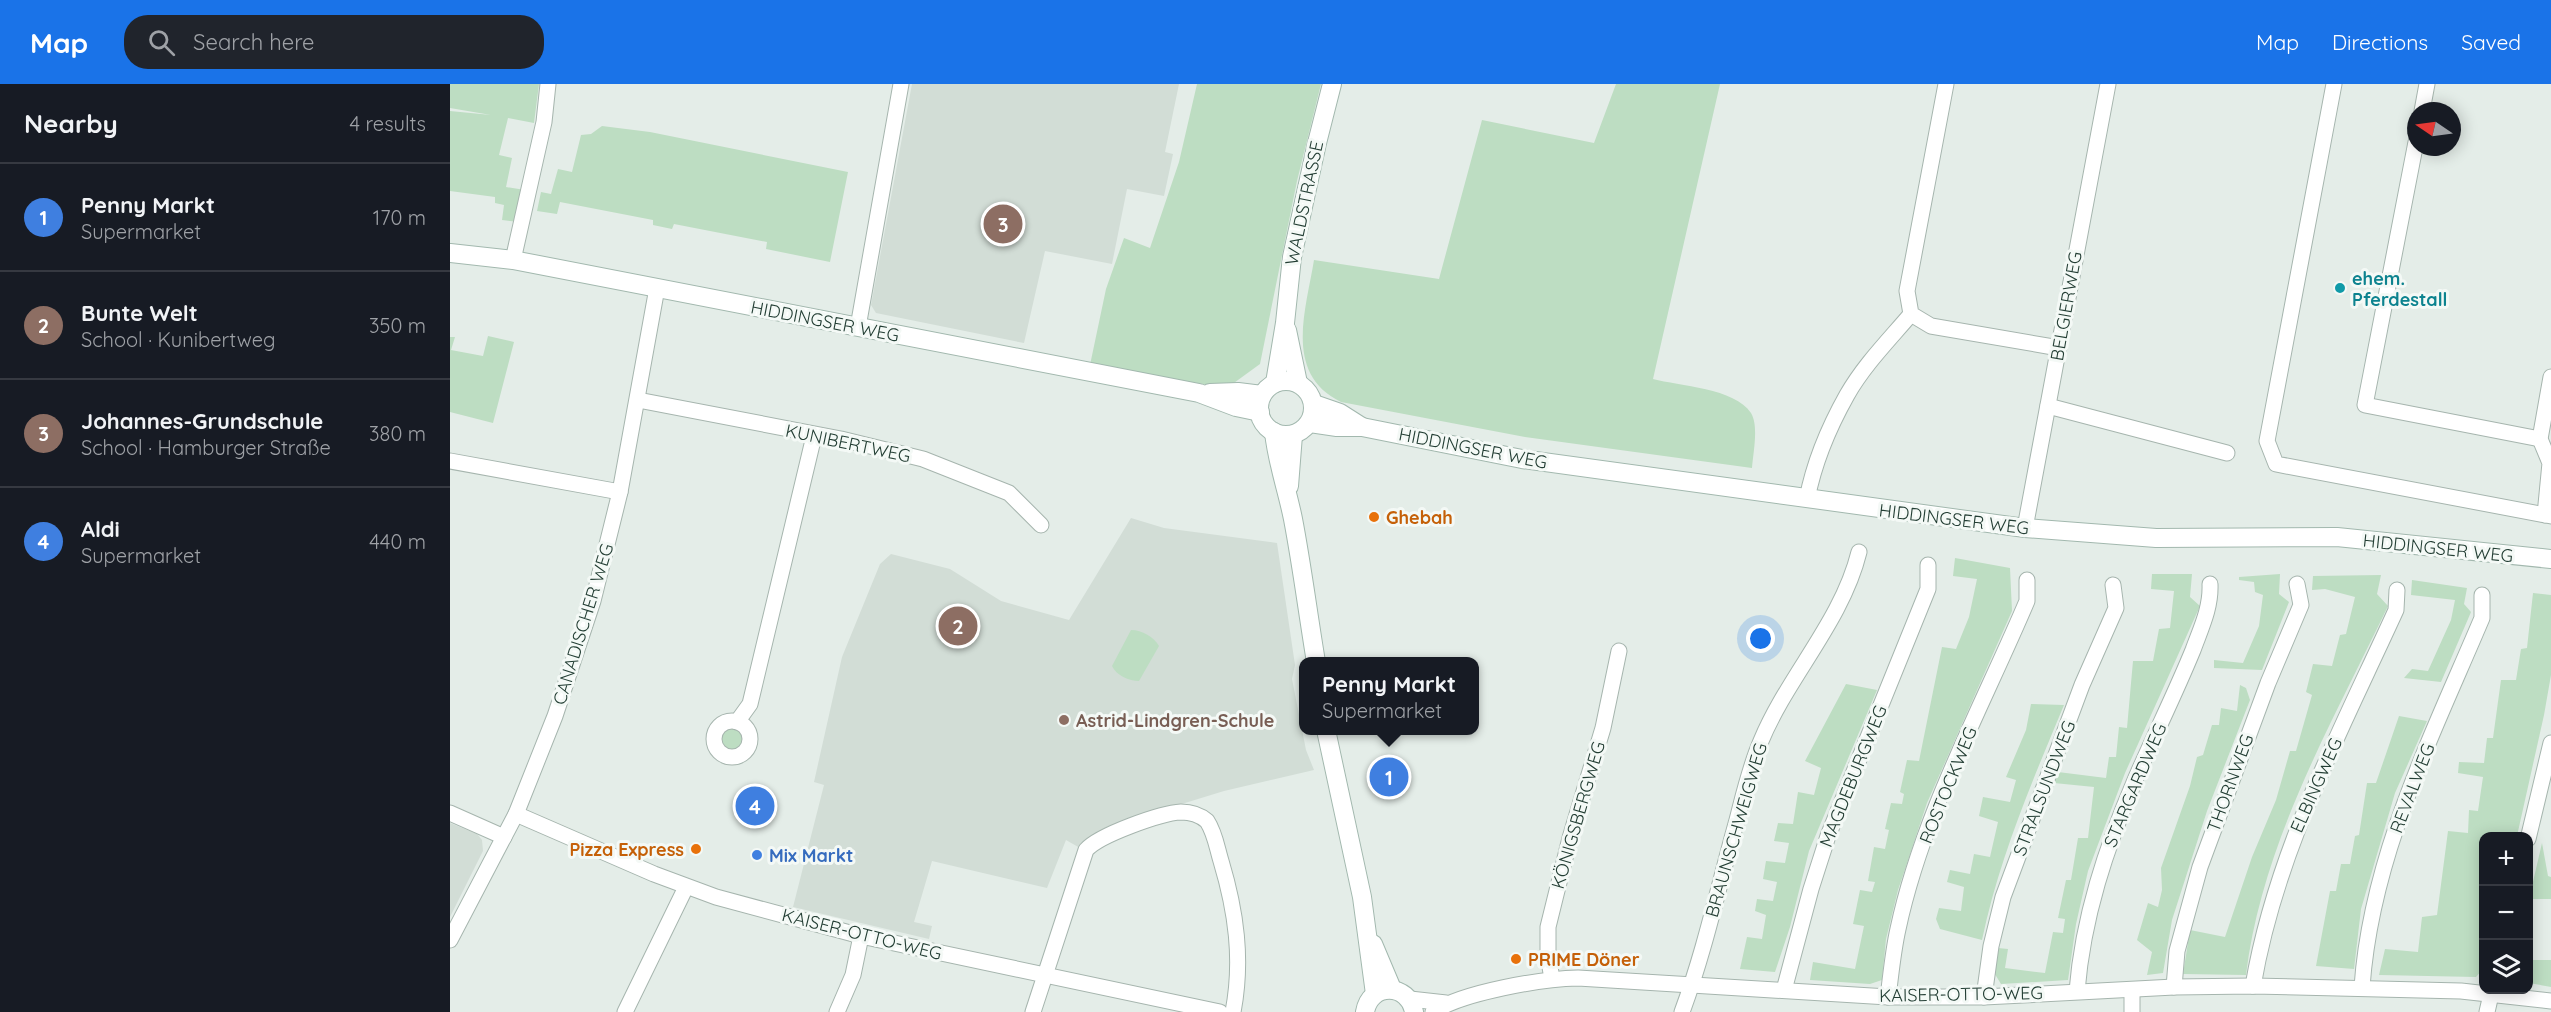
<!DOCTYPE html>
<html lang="en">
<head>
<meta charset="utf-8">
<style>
  :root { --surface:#171b24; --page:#20242c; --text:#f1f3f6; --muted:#9ea1a6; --line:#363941; --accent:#1a73e8 }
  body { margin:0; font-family:Quicksand,sans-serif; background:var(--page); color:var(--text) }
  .controls { position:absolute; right:18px; bottom:18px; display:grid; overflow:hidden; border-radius:12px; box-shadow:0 3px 15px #0003 }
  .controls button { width:54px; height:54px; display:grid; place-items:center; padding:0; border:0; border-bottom:2px solid var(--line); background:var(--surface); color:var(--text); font:30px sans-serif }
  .compass { position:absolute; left:1957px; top:18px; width:54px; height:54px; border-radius:50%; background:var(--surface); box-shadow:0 3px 15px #0003; rotate:283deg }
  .you { position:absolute; left:1311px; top:555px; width:21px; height:21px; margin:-15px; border:4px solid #fff; border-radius:50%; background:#1a73e8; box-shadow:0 0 0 9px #1a73e833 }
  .badge { display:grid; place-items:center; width:39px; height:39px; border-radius:50%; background:var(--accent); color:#fff; font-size:20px; font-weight:700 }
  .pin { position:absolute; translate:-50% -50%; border:3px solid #fff; box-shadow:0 2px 6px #0006 }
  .popup { position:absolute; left:849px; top:573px; width:180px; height:78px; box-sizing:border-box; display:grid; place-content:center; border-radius:12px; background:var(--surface); filter:drop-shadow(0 2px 4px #0005); font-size:20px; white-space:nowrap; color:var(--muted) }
  .popup b { font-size:22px; color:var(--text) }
  .popup::after { content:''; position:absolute; left:50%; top:100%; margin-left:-12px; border:12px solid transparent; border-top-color:var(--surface) }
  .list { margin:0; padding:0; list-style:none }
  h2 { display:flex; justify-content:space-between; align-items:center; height:78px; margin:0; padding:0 24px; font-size:26px }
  h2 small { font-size:20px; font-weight:400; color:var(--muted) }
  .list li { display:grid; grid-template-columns:39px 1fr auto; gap:18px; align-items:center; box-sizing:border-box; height:108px; padding:0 24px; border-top:2px solid var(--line) }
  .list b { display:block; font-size:22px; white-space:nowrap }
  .list p { margin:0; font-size:20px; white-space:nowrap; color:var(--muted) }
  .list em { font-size:20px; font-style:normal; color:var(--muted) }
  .icon { flex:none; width:33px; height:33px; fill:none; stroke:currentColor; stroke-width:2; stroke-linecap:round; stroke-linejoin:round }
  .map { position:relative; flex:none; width:2101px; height:928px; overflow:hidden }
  header { display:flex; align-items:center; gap:36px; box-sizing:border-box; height:84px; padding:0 30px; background:var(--accent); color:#fff }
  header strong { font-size:28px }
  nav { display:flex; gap:33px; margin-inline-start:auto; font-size:21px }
  .search { width:420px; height:54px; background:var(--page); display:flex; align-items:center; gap:15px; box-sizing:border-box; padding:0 21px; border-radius:24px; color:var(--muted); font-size:22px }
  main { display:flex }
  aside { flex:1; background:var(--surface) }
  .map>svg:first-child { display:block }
  .built { fill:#d2ddd6 }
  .green { fill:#bdddc2 }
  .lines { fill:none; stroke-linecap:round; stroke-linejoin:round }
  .street-casing { stroke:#a6b5ae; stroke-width:17 }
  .secondary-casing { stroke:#a2b8ae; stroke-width:20 }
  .street { stroke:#fff; stroke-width:15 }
  .secondary { stroke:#fff; stroke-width:18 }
  .culture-dot { fill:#0f9aa8; stroke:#f4f9f6; stroke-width:2 }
  .food-dot { fill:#e8710a; stroke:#f4f9f6; stroke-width:2 }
  .education-dot { fill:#8d6e63; stroke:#f4f9f6; stroke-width:2 }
  .shop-dot { fill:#3f7fe0; stroke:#f4f9f6; stroke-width:2 }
  .labels { text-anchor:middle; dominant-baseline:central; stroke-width:6; stroke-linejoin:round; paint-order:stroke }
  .street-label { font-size:18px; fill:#233e34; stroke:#f4f9f6 }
  .culture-label { font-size:18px; font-weight:bold; fill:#0d838f; stroke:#f4f9f6; text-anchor:start }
  .food-label { font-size:18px; font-weight:bold; fill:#c56008; stroke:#f4f9f6; text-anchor:start }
  .education-label { font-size:18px; font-weight:bold; fill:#785e54; stroke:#f4f9f6; text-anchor:start }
  .shop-label { font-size:18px; font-weight:bold; fill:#366cbe; stroke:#f4f9f6; text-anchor:start }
</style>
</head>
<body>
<header>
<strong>Map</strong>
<div class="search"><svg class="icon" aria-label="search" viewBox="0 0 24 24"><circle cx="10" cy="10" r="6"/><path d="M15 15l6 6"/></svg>Search here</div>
<nav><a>Map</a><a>Directions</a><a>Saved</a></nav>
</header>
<main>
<aside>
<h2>Nearby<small>4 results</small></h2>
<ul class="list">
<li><span class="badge" style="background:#3f7fe0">1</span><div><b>Penny Markt</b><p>Supermarket</p></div><em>170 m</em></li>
<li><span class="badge" style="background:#8d6e63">2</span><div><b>Bunte Welt</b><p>School · Kunibertweg</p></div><em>350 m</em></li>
<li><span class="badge" style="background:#8d6e63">3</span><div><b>Johannes-Grundschule</b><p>School · Hamburger Straße</p></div><em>380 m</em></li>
<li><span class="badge" style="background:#3f7fe0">4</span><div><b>Aldi</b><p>Supermarket</p></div><em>440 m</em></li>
</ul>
</aside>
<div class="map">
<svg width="2101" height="928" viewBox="0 0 2101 928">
  <rect width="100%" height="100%" fill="#e4ede8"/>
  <g class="built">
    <polygon points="462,0 729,0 715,68 723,70 714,112 677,105 662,180 595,167 574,259 426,229 421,221"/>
    <polygon points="681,434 714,444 827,459 845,581 842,595 856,666 864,686 774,707 657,743 644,750 630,764 616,756 597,804 482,777 464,838 482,842 479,855 343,823 374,701 364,698 392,573 430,480 441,470 500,485 551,517 619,536"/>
    <polygon points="0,739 27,750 32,756 33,767 0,833"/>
  </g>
  <g class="green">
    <polygon points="0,0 89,0 84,39 58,34 49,71 62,74 56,103 75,106 68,138 52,136 54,121 45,119 45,113 0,107 0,27 41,31 0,24"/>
    <polygon points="747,0 871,0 847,97 810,280 777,304 640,281 656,205 674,154 700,164 729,78"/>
    <path d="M1166 0H1270L1203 295C1229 302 1285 304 1301 329 1309 342 1303 369 1302 384L1075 353 891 318C833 290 856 226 864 176L989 195 1032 36 1144 59Z"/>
    <polygon points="152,42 200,48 398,88 380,178 316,165 317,158 224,140 222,145 203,141 203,136 110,118 107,130 87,127 91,108 101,110 108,85 122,88 131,51 141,50"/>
    <polygon points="38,252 64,258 43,339 0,328 0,253 5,253 1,266 33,272"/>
    <polygon points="1505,474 1560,484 1562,527 1477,719 1448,806 1436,855 1432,896 1420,900 1360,896 1363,878 1405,885 1414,842 1403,840 1410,806 1422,808 1425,798 1418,797 1424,763 1435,765 1439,746 1435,745 1441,719 1452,720 1454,710 1450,708 1457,676 1469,677 1492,563 1506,565 1519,533 1527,495 1503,492"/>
    <polygon points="1702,490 1742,490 1740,513 1750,522 1675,689 1638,787 1626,840 1618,896 1551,900 1543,887 1548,864 1558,865 1555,884 1595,889 1603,848 1613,849 1615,835 1608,834 1616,796 1621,796 1628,754 1638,754 1644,703 1604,699 1608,688 1656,694 1659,673 1666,673 1669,643 1677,644 1683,577 1703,577 1709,545 1720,544 1724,507 1701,505"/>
    <polygon points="1830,490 1829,510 1839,518 1812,586 1764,584 1764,576 1793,579 1809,542 1813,511 1805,508 1804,498 1789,496 1789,493"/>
    <path d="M1931 491 1927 510 1938 522C1881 641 1812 759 1796 891L1733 890 1740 846 1775 853 1802 773 1826 716 1840 667H1846L1862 611 1856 608 1863 580 1882 582 1890 551 1896 550 1905 513 1875 505 1862 506 1863 492Z"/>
    <polygon points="1962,496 2017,504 2014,520 2021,528 1991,598 1954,594 1962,585 1978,587 2001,536 2005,516 1961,511"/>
    <polygon points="2083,509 2101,511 2101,591 2094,631 2067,752 2034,752 2033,885 2026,893 1929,891 1935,865 1968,868 1972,833 1987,831 1998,747 2018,749 2019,726 2028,727 2033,693 2008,689 2009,678 2034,679 2037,654 2043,654 2051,596 2066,596 2071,565 2077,564"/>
    <path d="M681 546C692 546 704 553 709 562L689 597C679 597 666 591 662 582Z"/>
    <polygon points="1396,600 1427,606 1359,767 1340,843 1325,888 1290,885 1297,853 1312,855 1316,831 1305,827 1307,815 1323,817 1327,798 1313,795 1316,777 1335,779 1339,759 1324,757 1328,739 1343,740 1348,708 1364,711 1371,684 1355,677"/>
    <polygon points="1790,601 1796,604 1800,616 1757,727 1722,836 1713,889 1697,891 1702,868 1687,856 1698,819 1708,823 1712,806 1711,784 1740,702 1747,673 1753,671 1762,641 1769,641 1771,624 1787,627"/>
    <path d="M1581 620 1614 621C1582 698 1549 774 1532 856L1490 845 1486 835 1489 824 1511 827 1514 803 1497 798 1500 786 1520 790 1524 770 1540 773 1548 738 1529 732 1533 713 1560 718 1566 696 1556 693 1576 646Z"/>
    <polygon points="1949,632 1977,637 1945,709 1911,825 1904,885 1866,882 1880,807 1886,807 1891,780 1900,780 1905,752 1909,751 1917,699 1926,699"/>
    <circle cx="282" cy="655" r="13"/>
    <polygon points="2092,759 2098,792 2101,793 2101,815 2079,815"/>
    <polygon points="2079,876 2101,876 2101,903 2079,899"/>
  </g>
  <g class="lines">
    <g class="street-casing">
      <g id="street">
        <polyline points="1496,0 1457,207 1461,230 1481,242 1609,264"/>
        <polyline points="1884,0 1817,357 1826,380 2101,432"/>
        <polyline points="1972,27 1977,0"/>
        <polyline points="1966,58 1915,321 2090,355"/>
        <polyline points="63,176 94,38 98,0"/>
        <polyline points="408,243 451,0"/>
        <polyline points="188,316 391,355 473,375 559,409 591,441"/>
        <polyline points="1598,322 1777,369"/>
        <polyline points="0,377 170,408"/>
        <path d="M1357 415C1364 379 1379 343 1397 311 1414 281 1439 256 1461 230"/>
        <polyline points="2095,431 2100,379 2090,355 2101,293"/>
        <polyline points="1575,444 1658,0"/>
        <circle cx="282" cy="655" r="18"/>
        <polyline points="287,638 300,620 364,352"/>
        <polyline points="0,729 54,753"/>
        <polyline points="66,730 204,790 266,813 411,852 770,928"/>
        <polyline points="2078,755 2101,659"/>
        <polyline points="0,856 66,730 105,632 143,517 170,408 207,204"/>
        <polyline points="1102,895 1098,871 1098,843 1120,754 1153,644 1169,567"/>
        <path d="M1803 902C1826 767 1890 649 1946 526L1947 506"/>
        <polyline points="1724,903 1727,867 1750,783 1818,599 1851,521 1847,500"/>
        <path d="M1912 903C1921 773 1982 652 2032 534V511"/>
        <polyline points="1334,906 1361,805 1378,752 1478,505 1478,481"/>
        <path d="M1627 907C1633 833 1656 764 1685 696 1704 652 1725 610 1743 566 1751 544 1761 524 1760 500"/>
        <path d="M1438 913C1441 890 1443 867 1448 845 1472 732 1532 623 1577 517V496"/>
        <polyline points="1534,913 1541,862 1553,813 1632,601 1666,524 1663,501"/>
        <polyline points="960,915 996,919"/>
        <polyline points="175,928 236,803"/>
        <polyline points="387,928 403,891 411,852"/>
        <path d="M583 928 636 766C649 751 711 729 731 728 742 728 750 731 757 737 765 749 767 764 771 777 786 827 793 876 783 928"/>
        <path d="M983 928C1013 908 1091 895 1128 894L1438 913H1534L1724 903 1803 902 2011 907 2101 917"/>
        <path d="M1232 928C1255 866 1269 800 1287 736 1294 709 1300 682 1311 657 1338 592 1392 537 1409 468"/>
        <polyline points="1682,928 1682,907"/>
        <polyline points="2037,928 2042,906"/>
      </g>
    </g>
    <g class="secondary-casing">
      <g id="secondary">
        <polyline points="0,169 63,176 749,309 786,323 810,328"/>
        <polyline points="837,246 848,299"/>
        <circle cx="836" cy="324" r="27"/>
        <polyline points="825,299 835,239 842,173 867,59 882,0"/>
        <polyline points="760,309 788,308 812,311"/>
        <polyline points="864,320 890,329 912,343"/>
        <polyline points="860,339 887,343 912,343 1072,375 1575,444 1706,454 1887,453 2101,475"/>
        <path d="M824 348C827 378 837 405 843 435 852 482 858 530 866 578"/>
        <polyline points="839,402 843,351"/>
        <polyline points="876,646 912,813 925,910"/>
        <polyline points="923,860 942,905"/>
        <path d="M915 928C920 898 959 899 964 928"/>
      </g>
    </g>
    <use href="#street" class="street"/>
    <use href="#secondary" class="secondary"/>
  </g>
  <circle class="culture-dot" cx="1890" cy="204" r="6"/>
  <g class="food-dot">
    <circle cx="924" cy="433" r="6"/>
    <circle cx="246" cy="765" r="6"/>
    <circle cx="1066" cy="875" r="6"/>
  </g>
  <circle class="education-dot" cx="614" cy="636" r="6"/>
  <circle class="shop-dot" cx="307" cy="771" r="6"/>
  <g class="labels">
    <g class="street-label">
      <text transform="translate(854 119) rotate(-78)">WALDSTRASSE</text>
      <text transform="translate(1616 222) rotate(-80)">BELGIERWEG</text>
      <text transform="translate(375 237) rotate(11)">HIDDINGSER WEG</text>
      <text transform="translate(398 359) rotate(12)">KUNIBERTWEG</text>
      <text transform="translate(1023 364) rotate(11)">HIDDINGSER WEG</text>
      <text transform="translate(1504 435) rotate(7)">HIDDINGSER WEG</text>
      <text transform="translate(1988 464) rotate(6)">HIDDINGSER WEG</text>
      <text transform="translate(133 540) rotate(-73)">CANADISCHER WEG</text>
      <text transform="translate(1403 692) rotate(-68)">MAGDEBURGWEG</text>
      <text transform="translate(1780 699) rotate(-70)">THORNWEG</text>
      <text transform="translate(1498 701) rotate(-68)">ROSTOCKWEG</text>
      <text transform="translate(1685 701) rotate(-67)">STARGARDWEG</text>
      <text transform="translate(1866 701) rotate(-66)">ELBINGWEG</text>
      <text transform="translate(1594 704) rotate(-69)">STRALSUNDWEG</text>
      <text transform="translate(1962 704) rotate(-69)">REVALWEG</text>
      <text transform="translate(1128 731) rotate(-74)">KÖNIGSBERGWEG</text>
      <text transform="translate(1286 746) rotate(-74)">BRAUNSCHWEIGWEG</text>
      <text transform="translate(412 850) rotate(14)">KAISER-OTTO-WEG</text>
      <text transform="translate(1511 910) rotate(-1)">KAISER-OTTO-WEG</text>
    </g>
    <g class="culture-label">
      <text x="1902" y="194">ehem.<tspan x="1902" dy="21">Pferdestall</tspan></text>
    </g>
    <g class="food-label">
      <text x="936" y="433">Ghebah</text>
      <text x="234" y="765" text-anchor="end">Pizza Express</text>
      <text x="1078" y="875">PRIME Döner</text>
    </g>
    <g class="education-label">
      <text x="626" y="636">Astrid-Lindgren-Schule</text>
    </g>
    <g class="shop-label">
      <text x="319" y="771">Mix Markt</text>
    </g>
  </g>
</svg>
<div class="controls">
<button>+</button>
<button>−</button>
<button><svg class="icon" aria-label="layers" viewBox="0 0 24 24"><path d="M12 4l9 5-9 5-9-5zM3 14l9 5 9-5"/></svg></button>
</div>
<svg class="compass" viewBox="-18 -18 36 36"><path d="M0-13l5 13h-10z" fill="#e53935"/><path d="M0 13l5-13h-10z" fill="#9ea1a6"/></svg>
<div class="you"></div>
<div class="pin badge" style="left:939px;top:693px;background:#3f7fe0">1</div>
<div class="popup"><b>Penny Markt</b>Supermarket</div>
<div class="pin badge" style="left:508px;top:542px;background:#8d6e63">2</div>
<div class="pin badge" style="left:553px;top:140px;background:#8d6e63">3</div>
<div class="pin badge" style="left:305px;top:722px;background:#3f7fe0">4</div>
</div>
</main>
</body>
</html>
